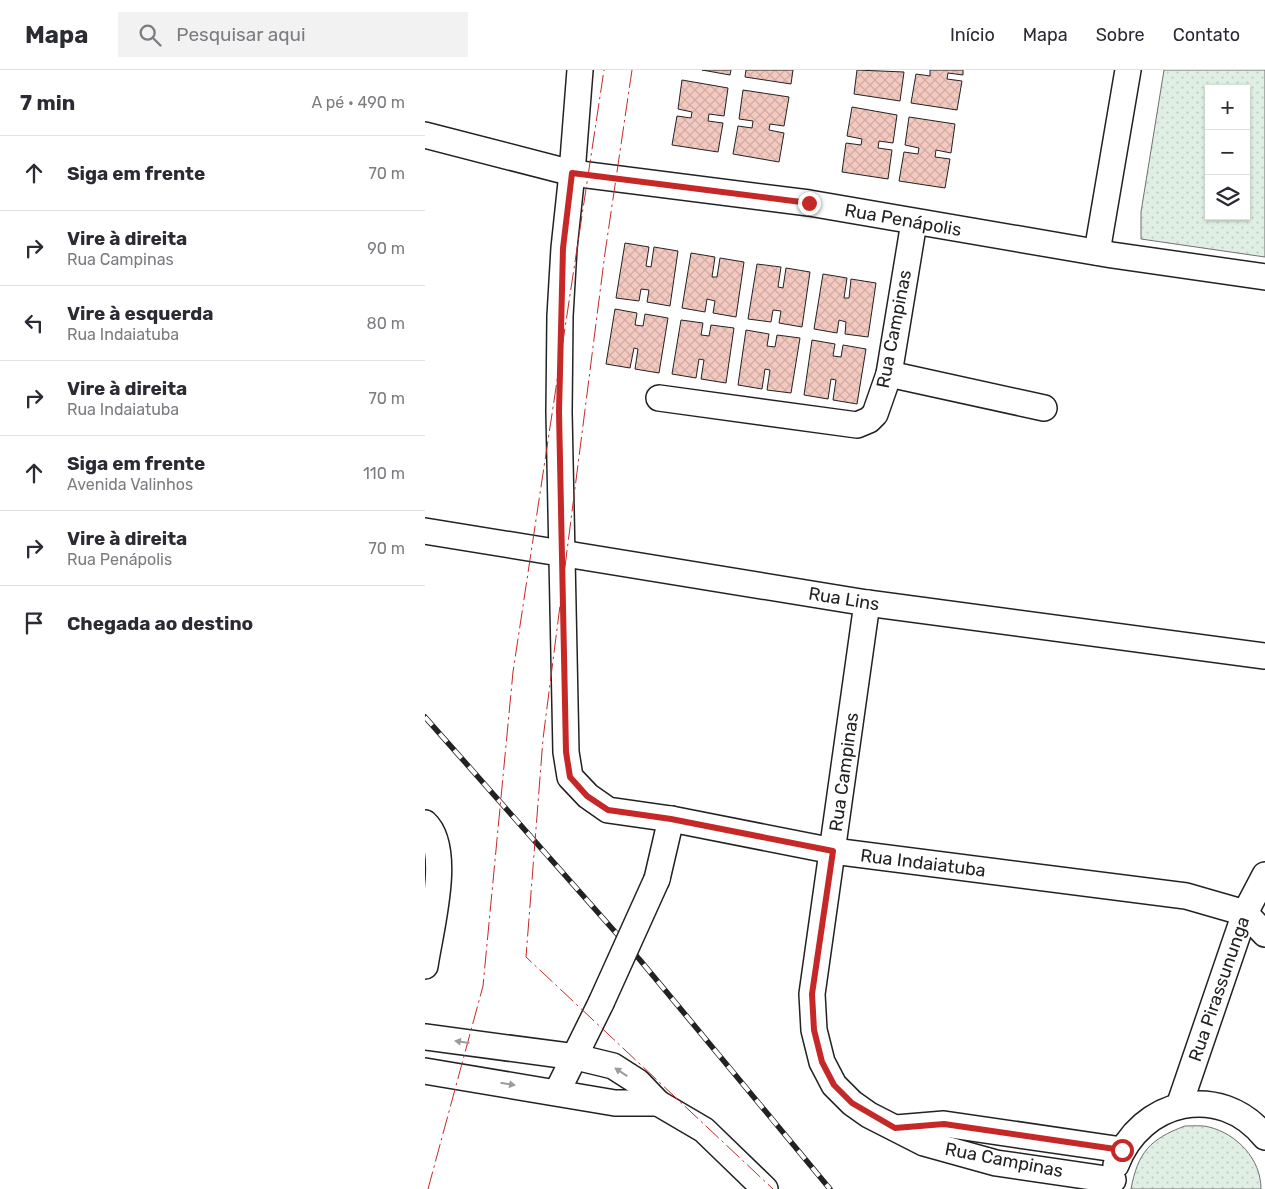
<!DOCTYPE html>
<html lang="pt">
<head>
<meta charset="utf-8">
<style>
  :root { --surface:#fff; --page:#f2f2f3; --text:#2b2b33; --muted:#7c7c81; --line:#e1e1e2 }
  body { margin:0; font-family:Rubik,sans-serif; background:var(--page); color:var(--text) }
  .controls { position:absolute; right:15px; top:15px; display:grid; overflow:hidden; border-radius:0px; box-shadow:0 1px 4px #0004 }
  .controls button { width:45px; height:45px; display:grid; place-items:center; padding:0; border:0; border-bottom:1px solid var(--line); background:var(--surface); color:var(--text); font:25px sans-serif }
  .stop { position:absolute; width:15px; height:15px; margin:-11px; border:4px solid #c62828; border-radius:50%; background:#fff }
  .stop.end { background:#c62828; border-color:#fff; box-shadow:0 1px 5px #0008 }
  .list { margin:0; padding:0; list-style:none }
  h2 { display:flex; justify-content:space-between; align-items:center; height:65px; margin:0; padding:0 20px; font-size:21px }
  h2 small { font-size:16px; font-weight:400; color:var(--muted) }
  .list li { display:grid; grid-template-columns:32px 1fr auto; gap:15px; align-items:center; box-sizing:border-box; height:75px; padding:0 20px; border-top:1px solid var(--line) }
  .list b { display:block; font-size:19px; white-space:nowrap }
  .list p { margin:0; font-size:16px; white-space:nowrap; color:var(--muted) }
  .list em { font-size:16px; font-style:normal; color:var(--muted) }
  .icon { flex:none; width:28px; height:28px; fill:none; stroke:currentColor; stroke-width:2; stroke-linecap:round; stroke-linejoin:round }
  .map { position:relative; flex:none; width:840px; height:1119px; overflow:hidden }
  header { display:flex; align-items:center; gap:30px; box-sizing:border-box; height:70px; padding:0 25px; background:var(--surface); border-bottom:1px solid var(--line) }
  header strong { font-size:24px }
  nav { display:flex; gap:28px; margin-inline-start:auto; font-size:18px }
  .search { width:350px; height:45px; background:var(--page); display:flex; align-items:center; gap:12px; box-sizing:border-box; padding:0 18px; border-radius:0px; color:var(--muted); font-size:19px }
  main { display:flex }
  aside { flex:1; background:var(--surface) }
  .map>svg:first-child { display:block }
  .park { fill:url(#park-dots); stroke:#6f6f6f; fill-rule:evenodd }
  .building { fill:url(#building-cross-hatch); stroke:#222 }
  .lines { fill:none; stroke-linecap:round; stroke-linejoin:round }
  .minor-casing { stroke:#222; stroke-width:28 }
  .minor { stroke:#fff; stroke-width:25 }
  .rail-casing { stroke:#222; stroke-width:5.5 }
  .rail { stroke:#fff; stroke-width:4; stroke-dasharray:11; stroke-linecap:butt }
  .minor-bridge-casing { stroke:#222; stroke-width:28; stroke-linecap:butt }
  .minor-bridge { stroke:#fff; stroke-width:25 }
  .power { stroke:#c62828; stroke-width:1; stroke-dasharray:18 4 2.5 4; stroke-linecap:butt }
  .oneway { fill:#9c9c9c }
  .route { stroke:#c62828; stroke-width:6 }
  .labels { text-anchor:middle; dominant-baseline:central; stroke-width:4; stroke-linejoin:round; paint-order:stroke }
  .street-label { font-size:18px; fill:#222; stroke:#fff }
</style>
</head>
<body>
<header>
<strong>Mapa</strong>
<div class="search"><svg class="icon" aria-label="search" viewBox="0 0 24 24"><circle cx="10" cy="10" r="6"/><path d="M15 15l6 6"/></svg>Pesquisar aqui</div>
<nav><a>Início</a><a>Mapa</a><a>Sobre</a><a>Contato</a></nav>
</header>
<main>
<aside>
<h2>7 min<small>A pé · 490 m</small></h2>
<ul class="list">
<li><svg class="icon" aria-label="ahead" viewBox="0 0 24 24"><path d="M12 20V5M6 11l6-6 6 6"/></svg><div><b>Siga em frente</b></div><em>70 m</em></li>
<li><svg class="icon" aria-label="right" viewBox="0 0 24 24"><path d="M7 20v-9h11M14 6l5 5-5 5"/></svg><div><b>Vire à direita</b><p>Rua Campinas</p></div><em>90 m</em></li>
<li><svg class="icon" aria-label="left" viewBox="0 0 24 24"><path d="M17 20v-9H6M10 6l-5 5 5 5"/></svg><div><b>Vire à esquerda</b><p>Rua Indaiatuba</p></div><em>80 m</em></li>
<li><svg class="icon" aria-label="right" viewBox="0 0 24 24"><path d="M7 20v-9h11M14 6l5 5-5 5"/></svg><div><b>Vire à direita</b><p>Rua Indaiatuba</p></div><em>70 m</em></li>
<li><svg class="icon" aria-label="ahead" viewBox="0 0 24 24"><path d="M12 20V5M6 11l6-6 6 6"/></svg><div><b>Siga em frente</b><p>Avenida Valinhos</p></div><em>110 m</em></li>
<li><svg class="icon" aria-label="right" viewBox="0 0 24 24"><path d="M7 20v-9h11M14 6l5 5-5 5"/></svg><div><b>Vire à direita</b><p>Rua Penápolis</p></div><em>70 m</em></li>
<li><svg class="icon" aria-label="arrive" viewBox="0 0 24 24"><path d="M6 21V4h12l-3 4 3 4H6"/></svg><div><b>Chegada ao destino</b></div></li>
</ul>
</aside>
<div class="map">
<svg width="840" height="1119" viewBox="0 0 840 1119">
  <defs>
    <pattern id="park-dots" width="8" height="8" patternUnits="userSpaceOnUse" patternTransform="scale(1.25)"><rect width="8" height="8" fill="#e0efe3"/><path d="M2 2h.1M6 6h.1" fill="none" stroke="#c0cdc2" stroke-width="1.8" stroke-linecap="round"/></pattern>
    <pattern id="building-cross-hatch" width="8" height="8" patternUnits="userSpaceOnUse" patternTransform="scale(1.25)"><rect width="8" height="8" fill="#f3c9c0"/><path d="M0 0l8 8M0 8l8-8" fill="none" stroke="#d0aca5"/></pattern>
  </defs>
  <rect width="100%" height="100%" fill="#fff"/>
  <g class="park">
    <path d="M739 0H840V187L716 169V142ZM784 19H821V146H784Z"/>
    <path d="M760 1056C768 1056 777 1055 784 1057 812 1064 836 1089 836 1119H706C713 1082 725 1069 760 1056Z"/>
  </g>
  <g class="building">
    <polygon points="277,0 306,0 305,5"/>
    <polygon points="321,0 368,0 366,14 320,7"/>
    <polygon points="432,0 479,2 475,31 429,24"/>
    <polygon points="505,0 538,0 538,5 523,3 522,9 537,11 532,40 486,33 491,4 505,6"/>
    <polygon points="257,10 303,18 299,46 284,44 283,51 298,53 293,82 247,75 252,46 266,48 267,42 253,39"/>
    <polygon points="318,20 364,27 359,56 345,54 344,60 359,63 354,92 308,84 313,56 327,58 328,51 314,49"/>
    <polygon points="427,37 472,45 468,73 454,71 453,78 467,80 463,109 417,102 421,73 436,75 437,69 422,66"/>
    <polygon points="484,47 530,54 526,83 511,80 510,87 525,89 520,118 474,111 479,82 493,84 494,78 480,75"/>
    <polygon points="200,173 224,177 221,196 226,197 229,177 253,181 245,236 222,232 224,220 216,219 214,231 191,228"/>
    <polygon points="266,183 290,187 287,207 292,207 295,188 319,192 311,247 288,243 290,231 282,229 280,242 257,238"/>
    <polygon points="332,194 356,197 353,217 358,218 361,198 385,202 377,257 354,253 356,241 348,240 346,252 323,249"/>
    <polygon points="398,204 422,208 419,228 424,228 426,209 451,213 443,267 420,264 421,252 414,250 412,263 389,259"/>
    <polygon points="190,239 212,243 210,255 218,256 220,244 243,248 234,303 210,299 213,279 209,278 205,298 181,294"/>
    <polygon points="256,250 278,253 276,265 284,266 286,255 309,258 301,313 276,309 279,290 274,289 271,308 247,304"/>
    <polygon points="321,260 344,264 342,276 350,277 352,265 375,268 366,323 342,320 345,300 340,299 337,319 313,315"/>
    <polygon points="387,270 410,274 408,286 416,287 418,275 441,279 432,334 408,330 411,310 406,309 403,329 379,325"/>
  </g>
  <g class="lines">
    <g class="minor-casing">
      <g id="minor">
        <polyline points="155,0 147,103 139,178 135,246 134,342 141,682 145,707 163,726 183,740 246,749 408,781 761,826 820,843 840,864"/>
        <polyline points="0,65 147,103 384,133 687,185 840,207"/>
        <polyline points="672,182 703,0"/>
        <polyline points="464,304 619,338"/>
        <polyline points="234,328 432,355 444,350 450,344 464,304 489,152"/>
        <polyline points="0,461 442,533 840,586"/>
        <polyline points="442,533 387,924 389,960 397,992 409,1015 427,1033 444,1045 499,1073 571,1093 688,1110"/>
        <path d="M0 753C28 779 5 861 0 896"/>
        <polyline points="232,809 246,749"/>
        <polyline points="0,967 151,987 188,996 213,1012 233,1033 279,1060 340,1119"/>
        <polyline points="0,1001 190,1033 233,1033"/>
        <polyline points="132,1022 176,933"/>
        <polyline points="754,1036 820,843 840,805"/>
        <polyline points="471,1058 519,1054 697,1080"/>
        <path d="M691 1095C715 1030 795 1011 840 1067"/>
      </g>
    </g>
    <use href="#minor" class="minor"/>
    <g class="rail-casing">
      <polyline id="rail" points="0,647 215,890 405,1119"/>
    </g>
    <use href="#rail" class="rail"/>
    <g class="minor-bridge-casing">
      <polyline id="minor-bridge" points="176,933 232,809"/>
    </g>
    <use href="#minor-bridge" class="minor-bridge"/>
    <g class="power">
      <polyline points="207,0 180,183 118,669 101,887 348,1119"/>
      <polyline points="3,1119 58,916 88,602 179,0"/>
    </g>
  </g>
  <defs><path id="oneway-solid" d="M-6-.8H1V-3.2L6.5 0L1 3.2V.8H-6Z" transform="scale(1.25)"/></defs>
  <g class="oneway">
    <use href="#oneway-solid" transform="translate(37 972) rotate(-172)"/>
    <use href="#oneway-solid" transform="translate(196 1002) rotate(-147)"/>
    <use href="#oneway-solid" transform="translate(83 1014) rotate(9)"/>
  </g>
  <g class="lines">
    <polyline class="route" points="384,133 147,103 138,178 134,342 141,682 145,707 162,726 183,740 246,749 408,781 387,924 389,960 397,992 409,1015 427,1033 470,1058 519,1054 697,1080"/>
  </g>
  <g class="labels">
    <g class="street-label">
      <text transform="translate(478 150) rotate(10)">Rua Penápolis</text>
      <text transform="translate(469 259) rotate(-79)">Rua Campinas</text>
      <text transform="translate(419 529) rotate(9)">Rua Lins</text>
      <text transform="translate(419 702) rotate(-82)">Rua Campinas</text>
      <text transform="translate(498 793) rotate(7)">Rua Indaiatuba</text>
      <text transform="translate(794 919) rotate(-71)">Rua Pirassununga</text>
      <text transform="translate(579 1090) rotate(11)">Rua Campinas</text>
    </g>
  </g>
</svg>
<div class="controls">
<button>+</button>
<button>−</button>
<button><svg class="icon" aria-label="layers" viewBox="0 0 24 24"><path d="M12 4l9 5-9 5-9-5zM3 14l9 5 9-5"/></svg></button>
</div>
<div class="stop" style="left:697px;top:1080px"></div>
<div class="stop end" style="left:384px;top:133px"></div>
</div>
</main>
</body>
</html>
